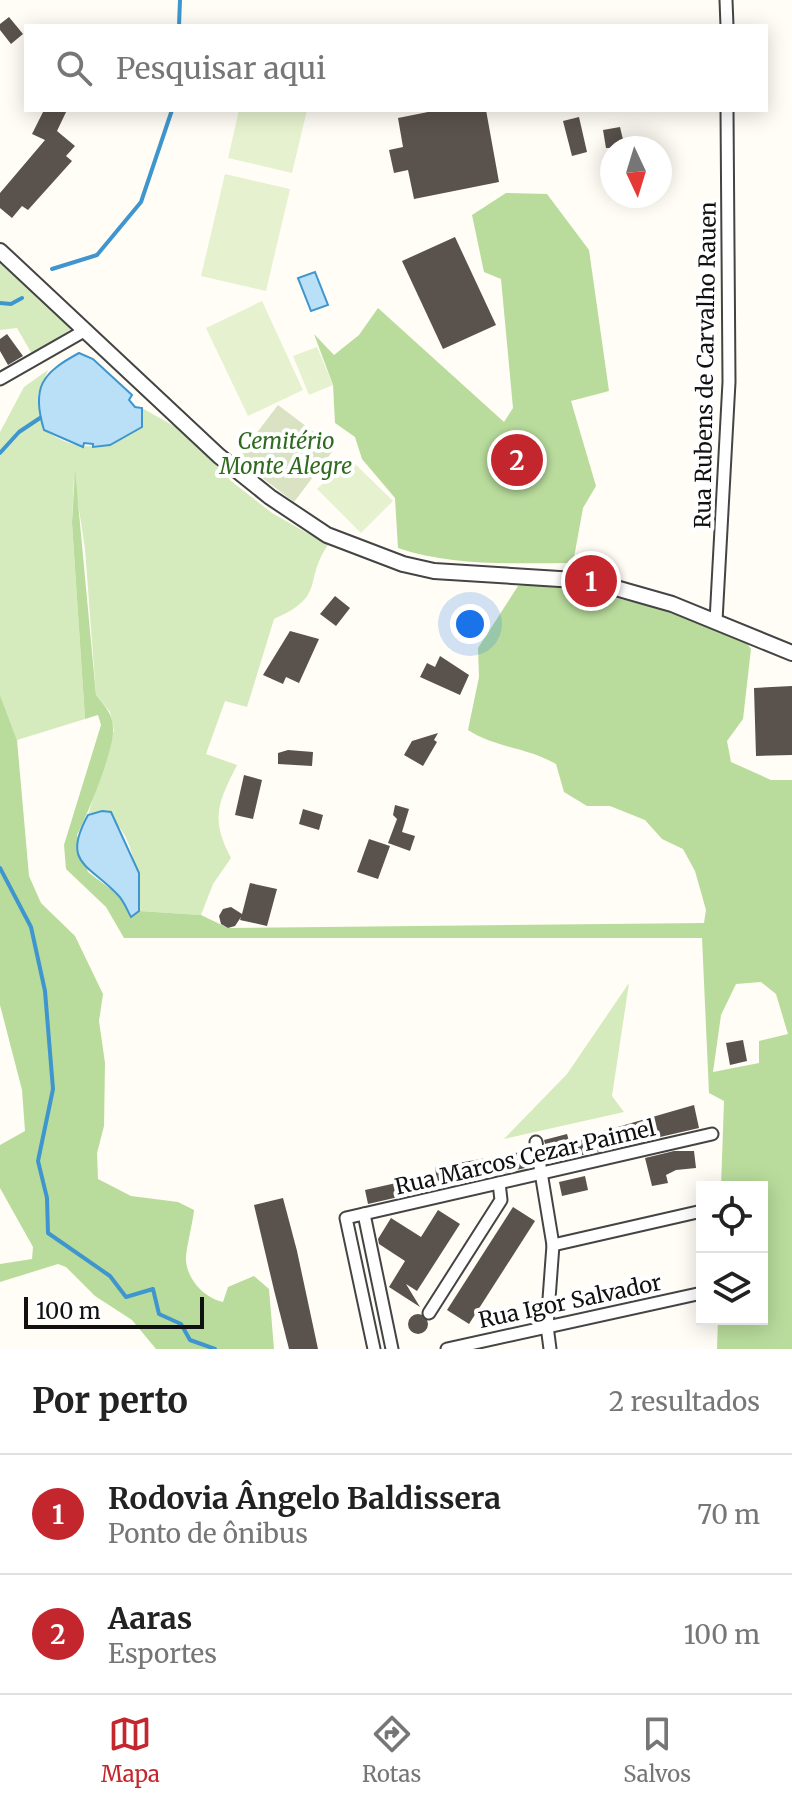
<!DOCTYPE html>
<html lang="pt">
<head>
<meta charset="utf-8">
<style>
  :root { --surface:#fff; --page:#f2f2f2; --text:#222; --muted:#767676; --line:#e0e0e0; --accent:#c4262e }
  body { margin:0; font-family:Merriweather,serif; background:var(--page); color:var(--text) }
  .controls { position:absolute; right:24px; bottom:24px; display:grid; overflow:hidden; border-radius:0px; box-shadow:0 4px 20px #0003 }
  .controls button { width:72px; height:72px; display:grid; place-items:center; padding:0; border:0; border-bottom:2px solid var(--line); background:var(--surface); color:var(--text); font:40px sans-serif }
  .compass { position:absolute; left:600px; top:136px; width:72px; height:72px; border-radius:50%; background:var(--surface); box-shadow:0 4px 20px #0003; rotate:176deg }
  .scale { position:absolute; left:24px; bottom:20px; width:180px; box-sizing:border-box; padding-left:8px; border:4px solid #111; border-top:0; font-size:22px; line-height:28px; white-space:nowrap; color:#111; -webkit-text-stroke:6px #fff; paint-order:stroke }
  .you { position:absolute; left:470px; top:624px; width:28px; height:28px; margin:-20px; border:6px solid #fff; border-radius:50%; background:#1a73e8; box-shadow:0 0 0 12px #1a73e833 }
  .badge { display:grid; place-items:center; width:52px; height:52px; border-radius:50%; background:var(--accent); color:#fff; font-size:26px; font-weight:700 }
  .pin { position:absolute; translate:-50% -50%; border:4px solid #fff; box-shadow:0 2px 8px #0006 }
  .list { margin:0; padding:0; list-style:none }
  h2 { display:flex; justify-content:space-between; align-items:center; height:104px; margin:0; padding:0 32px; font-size:34px }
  h2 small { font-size:26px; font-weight:400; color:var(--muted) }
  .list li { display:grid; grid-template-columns:52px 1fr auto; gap:24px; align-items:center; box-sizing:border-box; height:120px; padding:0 32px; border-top:2px solid var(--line) }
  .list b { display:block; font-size:30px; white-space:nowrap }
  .list p { margin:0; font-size:26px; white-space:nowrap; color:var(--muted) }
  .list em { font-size:26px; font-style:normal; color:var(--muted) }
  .icon { flex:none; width:44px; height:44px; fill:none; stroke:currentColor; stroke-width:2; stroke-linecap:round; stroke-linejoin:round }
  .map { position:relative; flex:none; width:792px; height:1349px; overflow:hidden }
  .search { position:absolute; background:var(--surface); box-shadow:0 4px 20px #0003; left:24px; right:24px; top:24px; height:88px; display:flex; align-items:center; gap:20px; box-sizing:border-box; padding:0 28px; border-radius:0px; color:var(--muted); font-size:30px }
  .sheet { height:344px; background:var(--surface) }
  nav { display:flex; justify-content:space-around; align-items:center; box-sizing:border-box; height:112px; border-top:2px solid var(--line); background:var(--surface); font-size:22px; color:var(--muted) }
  nav a { display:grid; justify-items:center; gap:4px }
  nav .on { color:var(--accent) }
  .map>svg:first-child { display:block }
  .green { fill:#d5ebbd }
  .forest { fill:#b9dc9c; fill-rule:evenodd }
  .cemetery { fill:#d9e3c4 }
  .pitch { fill:#e6f2cf }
  .water { fill:#b9e0f7; stroke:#3f96cf; stroke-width:2 }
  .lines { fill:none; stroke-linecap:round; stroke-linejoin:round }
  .stream { stroke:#3f96cf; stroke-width:4 }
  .building { fill:#5a524d }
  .minor-casing { stroke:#444; stroke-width:15 }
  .tertiary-casing { stroke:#444; stroke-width:18 }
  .minor { stroke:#fff; stroke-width:11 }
  .tertiary { stroke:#fff; stroke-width:14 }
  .labels { text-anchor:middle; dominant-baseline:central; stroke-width:8; stroke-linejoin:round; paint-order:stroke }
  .street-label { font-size:22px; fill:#111; stroke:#fff }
  .park-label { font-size:22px; font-style:italic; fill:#2f6b1f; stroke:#fff }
</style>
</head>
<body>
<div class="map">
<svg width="792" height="1349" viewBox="0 0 792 1349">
  <rect width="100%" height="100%" fill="#fffdf5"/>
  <g class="green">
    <polygon points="0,261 71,329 32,354 17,328 0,330"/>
    <path d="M48 370 38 394 44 430C87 458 102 445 141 427L142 408 181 430 231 481 272 513 328 545C303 581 327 596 274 619L247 707 225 701 206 754 237 765C218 803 210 818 231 858L213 884 201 915 139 911C137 874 136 833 102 811L88 815 114 730 110 712 96 695 85 549 74 477 72 523 85 719 17 740 0 695V432L24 387Z"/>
    <polygon points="629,983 612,1096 624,1112 504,1139 567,1074"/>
  </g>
  <g class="forest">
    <path d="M506 193 547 194 589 250 609 391 571 401 596 486 583 508 573 563C515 563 454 567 398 548L395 498 362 459 355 437 335 423 333 385 314 334 334 355 359 335 378 308 504 422 513 408 501 279 484 272 472 215Z"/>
    <path d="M75 470 96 695C104 705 113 714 113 728 115 748 87 816 77 835L88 872 120 896 131 917 139 911 201 915 228 928 704 923 706 910 695 871 683 849 662 839 645 820 610 806H587L564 792 556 764C528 747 495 748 468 730L479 677 478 648 518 586 528 585C613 592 668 609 746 642L751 649 743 719 727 741 731 762 771 780H792V1349H717L718 1319H762V1187H721L724 1101 709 1093 702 938H124L106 907 66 869 64 845 101 725 98 715 85 719 72 523ZM761 982 776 994 788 1034 759 1041V1063L713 1072 721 1015 736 984Z"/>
    <path d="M0 695 17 740 29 876 41 903 75 936 103 994 99 1021 105 1063 104 1126 97 1153 98 1179 131 1196 178 1202 194 1210C193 1222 185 1253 186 1261 188 1281 205 1298 223 1302L228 1287 254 1276 269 1289 274 1349H156L132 1320 95 1296 66 1267 58 1264 0 1282V1264L32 1259 33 1247 0 1188V1145L25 1131 22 1090 0 1005Z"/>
  </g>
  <polygon class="cemetery" points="278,405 335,448 294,502 237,459"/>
  <g class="pitch">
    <polygon points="239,110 307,110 292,173 228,158"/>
    <polygon points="225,174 290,189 266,291 201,276"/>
    <polygon points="262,301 303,390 248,416 206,328"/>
    <polygon points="317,347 333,385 309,395 293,356"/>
    <polygon points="349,458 393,501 361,533 317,489"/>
  </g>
  <g class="water">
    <polygon points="315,272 328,305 311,311 298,278"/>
    <path d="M79 353 93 359 132 395 129 400 135 407 142 408V427L110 445 93 447V444L84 443 83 447 44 430C31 387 42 373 79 353Z"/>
    <path d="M102 811 111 812 139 873V911L131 917C127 910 124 901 118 895 89 864 61 864 88 815Z"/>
  </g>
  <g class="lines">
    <g class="stream">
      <polyline points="179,26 180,0"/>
      <polyline points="52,269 97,255 141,202 172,110"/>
      <polyline points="0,303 11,304 22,298"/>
      <polyline points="0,453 19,432 40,418"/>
      <polyline points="0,868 31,927 45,991 53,1089 38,1161 47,1198 48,1233 110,1276 126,1297 153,1289 159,1314 181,1324 190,1340 215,1349"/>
    </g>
  </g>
  <g class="building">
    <polygon points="9,17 23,34 11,44 0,30 0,24"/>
    <polygon points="44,110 67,110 57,131 75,146 66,156 72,161 28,210 22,206 12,218 0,208 0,193 45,140 32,134"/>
    <polygon points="438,110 486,110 499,182 414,199 408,170 394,173 389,150 403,147 398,118"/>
    <polygon points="579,117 587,152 572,156 563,121"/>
    <polygon points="620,127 625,148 606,148 603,130"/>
    <polygon points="455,237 496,325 443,349 402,261"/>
    <polygon points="7,334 23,356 8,365 0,351 0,339"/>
    <polygon points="335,596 350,608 336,626 320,614"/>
    <polygon points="290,631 319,639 299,683 286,677 283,684 263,675"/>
    <polygon points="440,656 469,675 460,695 420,677 427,663 435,667"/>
    <polygon points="792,686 792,755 756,756 754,688"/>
    <polygon points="438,733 434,740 437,742 423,766 404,755 412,741"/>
    <polygon points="288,750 313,752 312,766 278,764 278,753"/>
    <polygon points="244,775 262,780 253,819 235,815"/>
    <polygon points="395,805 409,809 402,832 415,836 410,851 388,843 397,819 393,815"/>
    <polygon points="303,809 323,815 319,830 299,824"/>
    <polygon points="369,839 390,846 378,879 357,872"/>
    <polygon points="250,883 277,889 267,926 240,920 241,917 235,926 228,928 221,924 219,916 223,909 231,907 242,914"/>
    <polygon points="743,1040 747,1061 730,1065 726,1043"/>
    <polygon points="694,1105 699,1128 552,1162 549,1148 546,1148 544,1140 567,1134 569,1141"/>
    <polygon points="674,1151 694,1151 696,1168 676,1170 666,1175 668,1183 652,1186 645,1158"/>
    <polygon points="521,1152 525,1168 368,1204 365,1190 436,1174 435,1167"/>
    <polygon points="585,1176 588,1190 562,1196 559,1182"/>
    <polygon points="283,1198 297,1251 318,1349 289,1349 274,1290 254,1205"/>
    <polygon points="513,1207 535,1221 469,1324 447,1310"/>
    <polygon points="438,1210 460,1224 417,1291 406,1284 420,1307 389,1287 405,1261 379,1244 378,1239 391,1218 421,1237"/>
    <circle cx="418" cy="1324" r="10"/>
  </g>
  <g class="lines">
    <g class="minor-casing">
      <g id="minor">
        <polyline points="726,0 727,26"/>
        <polyline points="0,379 84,331"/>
        <polyline points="716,621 729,382 727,110"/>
        <polyline points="536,1142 553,1245 547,1326 550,1349"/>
        <polyline points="364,1214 392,1349"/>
        <polyline points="553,1245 702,1211"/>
        <polyline points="429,1313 501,1200 499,1183"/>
        <polyline points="374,1349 346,1218 712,1134"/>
        <polyline points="447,1349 702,1293"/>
      </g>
    </g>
    <g class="tertiary-casing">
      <polyline id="tertiary" points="0,251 219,456 270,497 327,535 403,564 434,571 591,581 672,604 792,653"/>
    </g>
    <use href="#minor" class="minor"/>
    <use href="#tertiary" class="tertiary"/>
  </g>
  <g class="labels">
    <g class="street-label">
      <text transform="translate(705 365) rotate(-89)">Rua Rubens de Carvalho Rauen</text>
      <text transform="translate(525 1157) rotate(-13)">Rua Marcos Cezar Paimel</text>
      <text transform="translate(570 1301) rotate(-12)">Rua Igor Salvador</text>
    </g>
    <g class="park-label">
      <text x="286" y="441">Cemitério<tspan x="286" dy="25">Monte Alegre</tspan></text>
    </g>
  </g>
</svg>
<div class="controls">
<button><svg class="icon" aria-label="locate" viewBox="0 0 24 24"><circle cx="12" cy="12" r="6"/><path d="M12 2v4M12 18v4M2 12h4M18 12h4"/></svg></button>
<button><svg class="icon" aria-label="layers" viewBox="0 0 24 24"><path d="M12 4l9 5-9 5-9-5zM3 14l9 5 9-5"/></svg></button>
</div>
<svg class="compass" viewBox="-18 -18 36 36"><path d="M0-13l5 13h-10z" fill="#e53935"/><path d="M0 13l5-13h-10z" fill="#767676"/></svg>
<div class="scale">100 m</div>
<div class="you"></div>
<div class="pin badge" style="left:591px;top:581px">1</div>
<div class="pin badge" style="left:517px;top:460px">2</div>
<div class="search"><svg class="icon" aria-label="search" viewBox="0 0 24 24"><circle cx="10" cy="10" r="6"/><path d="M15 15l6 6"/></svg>Pesquisar aqui</div>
</div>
<section class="sheet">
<h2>Por perto<small>2 resultados</small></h2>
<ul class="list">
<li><span class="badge">1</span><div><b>Rodovia Ângelo Baldissera</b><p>Ponto de ônibus</p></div><em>70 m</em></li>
<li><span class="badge">2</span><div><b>Aaras</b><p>Esportes</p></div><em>100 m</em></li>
</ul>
</section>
<nav>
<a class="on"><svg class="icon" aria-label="map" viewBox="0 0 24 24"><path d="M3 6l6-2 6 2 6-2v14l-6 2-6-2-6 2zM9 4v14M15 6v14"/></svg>Mapa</a>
<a><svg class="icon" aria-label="directions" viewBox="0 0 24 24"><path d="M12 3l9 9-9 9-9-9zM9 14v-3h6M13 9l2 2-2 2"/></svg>Rotas</a>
<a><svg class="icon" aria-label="saved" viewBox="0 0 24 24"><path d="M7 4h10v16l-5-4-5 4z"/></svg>Salvos</a>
</nav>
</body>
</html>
